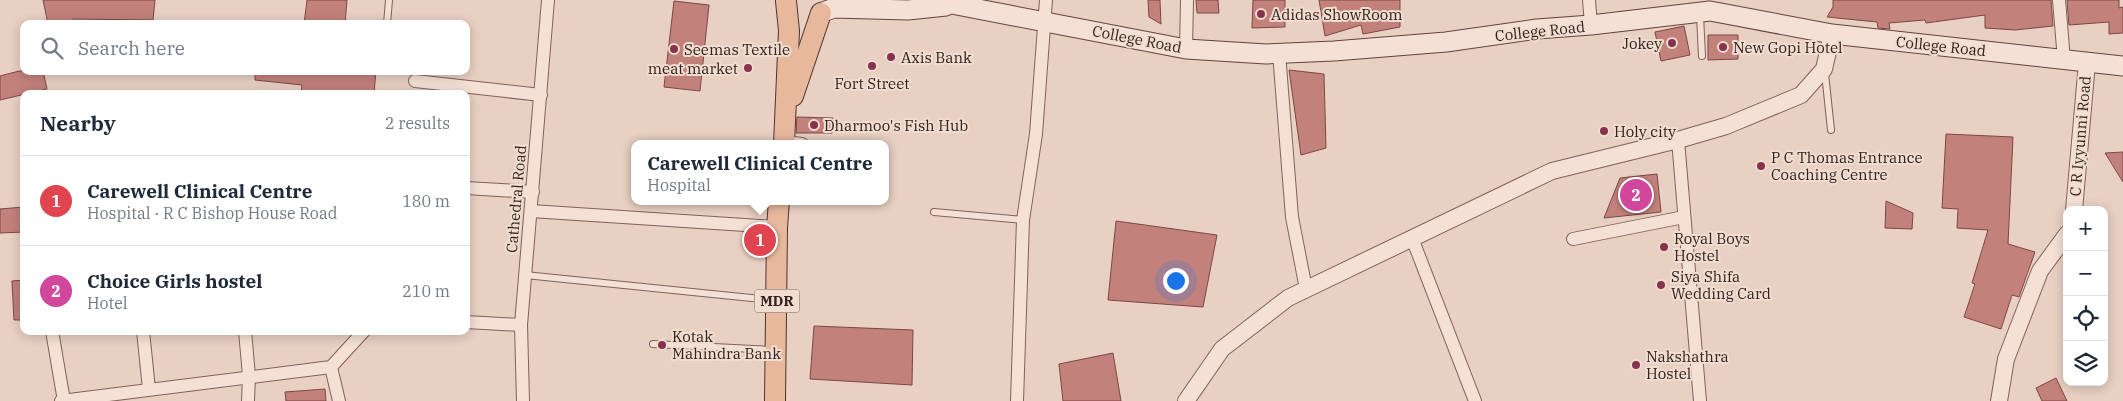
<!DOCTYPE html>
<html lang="en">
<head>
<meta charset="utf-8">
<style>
  :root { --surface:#fff; --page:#f2f2f3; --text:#1f2937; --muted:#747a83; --line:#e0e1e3; --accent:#89324f }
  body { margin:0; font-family:"IBM Plex Serif",serif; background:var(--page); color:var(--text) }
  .controls { position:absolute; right:15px; bottom:15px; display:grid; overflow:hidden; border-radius:10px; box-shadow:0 2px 12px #0003 }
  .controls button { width:45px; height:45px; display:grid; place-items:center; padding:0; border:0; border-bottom:1px solid var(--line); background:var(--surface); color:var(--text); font:25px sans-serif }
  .you { position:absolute; left:1175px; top:280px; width:18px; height:18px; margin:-12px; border:4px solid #fff; border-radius:50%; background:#1a73e8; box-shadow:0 0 0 8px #1a73e833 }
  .badge { display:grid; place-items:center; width:32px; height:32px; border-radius:50%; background:var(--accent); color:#fff; font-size:16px; font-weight:700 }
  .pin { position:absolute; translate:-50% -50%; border:2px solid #fff; box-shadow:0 1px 5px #0006 }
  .popup { position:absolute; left:631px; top:140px; width:258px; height:65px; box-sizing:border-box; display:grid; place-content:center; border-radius:10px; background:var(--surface); filter:drop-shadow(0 1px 4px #0005); font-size:16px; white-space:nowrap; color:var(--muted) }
  .popup b { font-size:19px; color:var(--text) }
  .popup::after { content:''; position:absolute; left:50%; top:100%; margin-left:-10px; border:10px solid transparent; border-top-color:var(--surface) }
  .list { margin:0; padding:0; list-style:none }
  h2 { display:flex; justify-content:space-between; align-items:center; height:65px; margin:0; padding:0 20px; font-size:21px }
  h2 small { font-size:16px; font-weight:400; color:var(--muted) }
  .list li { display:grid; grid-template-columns:32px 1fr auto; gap:15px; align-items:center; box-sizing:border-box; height:90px; padding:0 20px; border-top:1px solid var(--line) }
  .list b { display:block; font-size:19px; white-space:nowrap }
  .list p { margin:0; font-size:16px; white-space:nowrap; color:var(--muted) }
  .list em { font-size:16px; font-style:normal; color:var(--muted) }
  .icon { flex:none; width:28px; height:28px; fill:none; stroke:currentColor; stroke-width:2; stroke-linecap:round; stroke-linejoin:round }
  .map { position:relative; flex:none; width:2123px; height:401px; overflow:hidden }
  .search { position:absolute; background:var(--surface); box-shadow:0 2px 12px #0003; left:20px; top:20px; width:450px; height:55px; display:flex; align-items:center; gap:12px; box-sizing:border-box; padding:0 18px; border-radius:10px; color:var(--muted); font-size:19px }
  .panel { position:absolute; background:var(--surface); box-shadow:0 2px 12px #0003; left:20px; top:90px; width:450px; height:245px; border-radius:10px }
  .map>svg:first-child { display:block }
  .building { fill:#c3817c; stroke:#7d4744 }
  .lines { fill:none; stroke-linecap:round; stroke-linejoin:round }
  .service-casing { stroke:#80625b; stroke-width:8 }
  .minor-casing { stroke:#80625b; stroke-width:14 }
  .tertiary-casing { stroke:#80625b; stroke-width:18 }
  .secondary-casing { stroke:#62443e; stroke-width:21 }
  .primary-casing { stroke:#4e332f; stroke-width:22 }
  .service { stroke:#f4e0d4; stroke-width:6 }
  .minor { stroke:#f4e0d4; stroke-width:12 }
  .tertiary { stroke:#f4e0d4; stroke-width:16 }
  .secondary { stroke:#f4e0d4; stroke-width:19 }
  .primary { stroke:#e8b89d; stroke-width:20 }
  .poi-dot { fill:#89324f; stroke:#f1ddd0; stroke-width:2 }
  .labels { text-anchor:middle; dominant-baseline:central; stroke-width:4; stroke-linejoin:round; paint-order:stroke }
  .shield { fill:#f1ddd0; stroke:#6b5953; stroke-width:1 }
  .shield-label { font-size:14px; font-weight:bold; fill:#32211e }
  .poi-label { font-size:15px; fill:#32211e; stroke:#f1ddd0; text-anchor:start }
  .street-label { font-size:15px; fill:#32211e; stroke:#f1ddd0 }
</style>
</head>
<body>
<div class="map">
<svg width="2123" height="401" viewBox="0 0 2123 401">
  <rect width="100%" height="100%" fill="#e8d0c2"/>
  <g class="building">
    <polygon points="43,0 155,0 153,20 73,19 74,24 48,24"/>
    <polygon points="307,0 347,0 345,24 304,24"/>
    <polygon points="1148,0 1160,0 1161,24 1149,17"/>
    <polygon points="1196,0 1218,0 1219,13 1197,13"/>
    <polygon points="1253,0 1285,0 1285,27 1252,28"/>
    <polygon points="1319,0 1400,0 1400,27 1363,34 1361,25 1325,36"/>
    <polygon points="1833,0 2051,0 2053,26 2015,30 1985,28 1985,15 1926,23 1925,20 1889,23 1890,29 1878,28 1877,22 1827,17 1833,7"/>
    <polygon points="2067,0 2119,0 2119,8 2123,7 2123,33 2109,34 2109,22 2069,25"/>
    <polygon points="674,1 709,5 700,91 664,87"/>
    <polygon points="1684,26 1690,55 1661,61 1655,32"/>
    <polygon points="1708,35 1738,35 1738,59 1708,60"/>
    <polygon points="1289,70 1324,74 1326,148 1301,155"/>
    <polygon points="19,71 43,71 47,89 0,100 0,76"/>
    <polygon points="255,71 376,71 374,93 355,91 355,94 301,94 302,85 255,80"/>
    <polygon points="797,117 833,118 832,133 796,133"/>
    <polygon points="1946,134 2013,137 2008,244 2035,252 2019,297 2012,295 2001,329 1964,317 1975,284 1972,283 1988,230 1957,228 1958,209 1942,208"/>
    <polygon points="2123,152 2123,182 2105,153"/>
    <polygon points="1657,174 1661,212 1604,218 1620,178"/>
    <polygon points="1886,201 1913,213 1912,229 1885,228"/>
    <polygon points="24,207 24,232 0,233 0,209"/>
    <polygon points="1116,221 1217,235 1203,307 1108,300"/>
    <polygon points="24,280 24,320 14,320 12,281"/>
    <polygon points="814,326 913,330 912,385 810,379"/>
    <polygon points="1113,353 1121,401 1063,401 1059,364"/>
    <polygon points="2056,378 2067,401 2042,401 2036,388"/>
    <polygon points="325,389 326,401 286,401 285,392"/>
  </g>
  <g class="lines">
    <g class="service-casing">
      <g id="service">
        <polyline points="1700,15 1702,56"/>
        <polyline points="387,24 389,0"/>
        <polyline points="1825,73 1831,130"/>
        <polyline points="934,212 1023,220"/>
        <polyline points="525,275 772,300"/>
        <polyline points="653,344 774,350"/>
      </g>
    </g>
    <g class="minor-casing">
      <g id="minor">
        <polyline points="1589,0 1591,25"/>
        <polyline points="2059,0 2064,60"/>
        <polyline points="1186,49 1187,0"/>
        <polyline points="1279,53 1292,217 1306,289"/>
        <polyline points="415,81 541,95"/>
        <polyline points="1678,140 1700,401"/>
        <polyline points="784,142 802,144"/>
        <polyline points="466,188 533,192"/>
        <polyline points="531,211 777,227"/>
        <polyline points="1412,238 1475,401"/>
        <polyline points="1573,239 1684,217"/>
        <polyline points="466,322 521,325"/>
        <polyline points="52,331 64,401"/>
        <polyline points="143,331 149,389"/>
        <polyline points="245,331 249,376 248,401"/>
        <polyline points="331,367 339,401"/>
        <polyline points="61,401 331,367 364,331"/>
        <polyline points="523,401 521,325 548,0"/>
        <polyline points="1017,401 1023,220 1036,134 1046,0"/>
      </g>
    </g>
    <g class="tertiary-casing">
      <g id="tertiary">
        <polyline points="2074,210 2087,63"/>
        <polyline points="1186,401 1222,349 1288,298 1552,171 1678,140 1726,126 1801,95 1824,69 1832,34"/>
        <polyline points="1999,401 2006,359 2040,271 2067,234"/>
      </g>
    </g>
    <g class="secondary-casing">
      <g id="secondary">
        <polyline points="931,0 1186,49 1266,54 1334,51 1446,42 1537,29 1591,25 1710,11 1832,34 2123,66"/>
        <polyline points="823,12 834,8 908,10 946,6"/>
      </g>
    </g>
    <g class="primary-casing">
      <g id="primary">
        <polyline points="793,96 821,13"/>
        <polyline points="784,144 789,31 786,1"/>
        <polyline points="775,401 777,227 779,201"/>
      </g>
    </g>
    <use href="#service" class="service"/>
    <use href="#minor" class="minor"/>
    <use href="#tertiary" class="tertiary"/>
    <use href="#secondary" class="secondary"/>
    <use href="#primary" class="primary"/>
  </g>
  <g class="poi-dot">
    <circle cx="1261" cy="14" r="5"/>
    <circle cx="1672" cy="43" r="5"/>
    <circle cx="1723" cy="47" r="5"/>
    <circle cx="674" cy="49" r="5"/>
    <circle cx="891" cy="57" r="5"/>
    <circle cx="872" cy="66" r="5"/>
    <circle cx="748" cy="68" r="5"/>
    <circle cx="814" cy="125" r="5"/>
    <circle cx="1604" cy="131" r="5"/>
    <circle cx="1761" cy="166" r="5"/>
    <circle cx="1664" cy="247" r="5"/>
    <circle cx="1661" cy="285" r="5"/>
    <circle cx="662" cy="345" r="5"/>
    <circle cx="1636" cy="365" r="5"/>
  </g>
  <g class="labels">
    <rect class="shield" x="754.5" y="289.5" width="45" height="23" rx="4"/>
    <g class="shield-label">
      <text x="777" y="301">MDR</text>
    </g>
    <g class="poi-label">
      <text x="1271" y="14">Adidas ShowRoom</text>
      <text x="1662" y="43" text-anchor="end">Jokey</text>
      <text x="1733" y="47">New Gopi Hotel</text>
      <text x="684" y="49">Seemas Textile</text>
      <text x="901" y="57">Axis Bank</text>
      <text x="738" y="68" text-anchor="end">meat market</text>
      <text x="872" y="83" text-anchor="middle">Fort Street</text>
      <text x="824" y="125">Dharmoo's Fish Hub</text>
      <text x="1614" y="131">Holy city</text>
      <text x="1771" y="157">P C Thomas Entrance<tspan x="1771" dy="17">Coaching Centre</tspan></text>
      <text x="1674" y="238">Royal Boys<tspan x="1674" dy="17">Hostel</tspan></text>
      <text x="1671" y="276">Siya Shifa<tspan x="1671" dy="17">Wedding Card</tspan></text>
      <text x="672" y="336">Kotak<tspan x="672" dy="17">Mahindra Bank</tspan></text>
      <text x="1646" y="356">Nakshathra<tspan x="1646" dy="17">Hostel</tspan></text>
    </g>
    <g class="street-label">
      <text transform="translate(1540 31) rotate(-6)">College Road</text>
      <text transform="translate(1137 39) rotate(11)">College Road</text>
      <text transform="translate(1941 46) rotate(6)">College Road</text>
      <text transform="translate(2080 136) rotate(-85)">C R Iyyunni Road</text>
      <text transform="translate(516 199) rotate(-85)">Cathedral Road</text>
    </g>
  </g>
</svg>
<div class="controls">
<button>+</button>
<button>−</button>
<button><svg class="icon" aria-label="locate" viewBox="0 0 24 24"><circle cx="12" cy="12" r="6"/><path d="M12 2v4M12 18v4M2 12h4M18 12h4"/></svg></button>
<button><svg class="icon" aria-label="layers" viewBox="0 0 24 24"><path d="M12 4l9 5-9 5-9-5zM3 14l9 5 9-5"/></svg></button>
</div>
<div class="you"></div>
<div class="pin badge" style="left:760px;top:240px;background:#e0444e">1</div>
<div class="popup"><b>Carewell Clinical Centre</b>Hospital</div>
<div class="pin badge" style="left:1636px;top:195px;background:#d1479c">2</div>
<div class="search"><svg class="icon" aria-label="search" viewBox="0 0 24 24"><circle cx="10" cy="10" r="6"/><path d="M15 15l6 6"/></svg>Search here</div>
<section class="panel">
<h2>Nearby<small>2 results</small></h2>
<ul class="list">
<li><span class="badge" style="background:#e0444e">1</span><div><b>Carewell Clinical Centre</b><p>Hospital · R C Bishop House Road</p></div><em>180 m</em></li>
<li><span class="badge" style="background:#d1479c">2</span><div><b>Choice Girls hostel</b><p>Hotel</p></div><em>210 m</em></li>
</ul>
</section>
</div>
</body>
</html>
